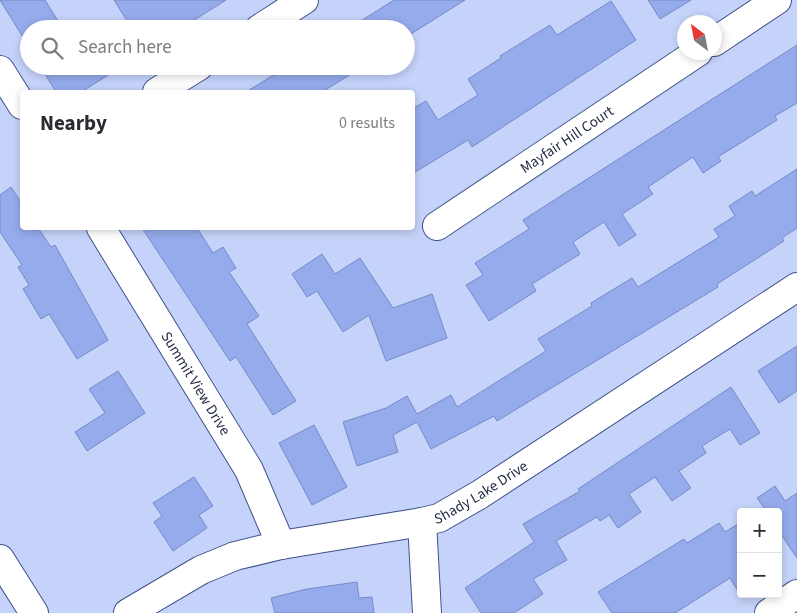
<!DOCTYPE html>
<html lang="en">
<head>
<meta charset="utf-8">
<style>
  :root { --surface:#fff; --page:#f2f2f3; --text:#2b2b33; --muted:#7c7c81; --line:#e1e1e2 }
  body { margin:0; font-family:"Source Sans 3",sans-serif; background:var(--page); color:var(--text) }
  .controls { position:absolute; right:15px; bottom:15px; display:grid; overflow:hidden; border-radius:5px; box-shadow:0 2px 8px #0003 }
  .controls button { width:45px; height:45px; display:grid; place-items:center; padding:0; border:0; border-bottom:1px solid var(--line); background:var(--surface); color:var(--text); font:25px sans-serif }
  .compass { position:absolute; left:677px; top:15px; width:45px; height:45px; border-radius:50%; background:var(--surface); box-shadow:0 2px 8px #0003; rotate:328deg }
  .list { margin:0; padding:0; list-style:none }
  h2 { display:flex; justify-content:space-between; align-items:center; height:65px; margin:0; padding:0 20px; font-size:21px }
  h2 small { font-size:16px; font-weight:400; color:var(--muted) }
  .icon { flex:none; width:28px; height:28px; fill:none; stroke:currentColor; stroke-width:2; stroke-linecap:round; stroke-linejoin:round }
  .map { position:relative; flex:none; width:797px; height:613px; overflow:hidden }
  .search { position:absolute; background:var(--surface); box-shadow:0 2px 8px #0003; left:20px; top:20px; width:395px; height:55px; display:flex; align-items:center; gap:12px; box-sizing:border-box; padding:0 18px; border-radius:28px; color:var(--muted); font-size:19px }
  .panel { position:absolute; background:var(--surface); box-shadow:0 2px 8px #0003; left:20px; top:90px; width:395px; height:140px; border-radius:5px }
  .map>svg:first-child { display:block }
  .building { fill:#95abeb; stroke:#768ac8 }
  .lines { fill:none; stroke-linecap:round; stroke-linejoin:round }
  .minor-casing { stroke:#40518a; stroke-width:30 }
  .minor { stroke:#fff; stroke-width:28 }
  .labels { text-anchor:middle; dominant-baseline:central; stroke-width:5; stroke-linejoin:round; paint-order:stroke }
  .street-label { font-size:15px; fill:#242c45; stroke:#d6e0fb }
</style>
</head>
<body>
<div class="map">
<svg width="797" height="613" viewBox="0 0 797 613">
  <rect width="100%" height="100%" fill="#c5d3fa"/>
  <g class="building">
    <polygon points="0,0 45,0 63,29 29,29 29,47"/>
    <polygon points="114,0 226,0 180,29 132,29"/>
    <polygon points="394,0 465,0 406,37 406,29 348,29"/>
    <polygon points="648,0 691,0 660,19"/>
    <polygon points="611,1 636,40 472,147 468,140 412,174 412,109 426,101 438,120 478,95 468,79 501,58 500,56 550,25 557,35"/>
    <polygon points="797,45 797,103 775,116 777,120 718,157 721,161 703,173 693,157 648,187 653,194 622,214 636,235 619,246 604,222 573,242 580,254 532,284 536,291 489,321 466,285 483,275 475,263 529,229 523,220"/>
    <polygon points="57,66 123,66 81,92 56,92 45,74"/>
    <polygon points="288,66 364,66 322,92 246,92"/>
    <polygon points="797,169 797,228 782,238 784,241 717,284 718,287 497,421 494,416 431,449 417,422 393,435 398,452 357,466 343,422 386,408 407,396 417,414 451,395 457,407 546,351 538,339 592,306 591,303 632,278 638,287 719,237 714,229 735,216 729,206 752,191 755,196"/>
    <polygon points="11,187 22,204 22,228 38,228 51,247 55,245 108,340 77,359 49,314 41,319 23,289 29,285 18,267 22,265 0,232 0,195"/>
    <polygon points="142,228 197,228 213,253 223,247 236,268 229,272 259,316 247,324 296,401 273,415 236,357 230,361"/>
    <polygon points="322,254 335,274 360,258 393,308 432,294 447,338 386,361 369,315 343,332 317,291 307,297 292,274"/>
    <polygon points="797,346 797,391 779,403 758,371"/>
    <polygon points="118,371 145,413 87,451 75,432 105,413 89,389"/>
    <polygon points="731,387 760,433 740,445 730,429 702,446 706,453 679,471 691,488 672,501 655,477 629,494 641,512 618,528 609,515 600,521 597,517 556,541 567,560 533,579 543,594 514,613 481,613 465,588 534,542 523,524 580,491 578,489"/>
    <polygon points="314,425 347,487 312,505 279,443"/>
    <polygon points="194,477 213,506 199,515 207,528 173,551 154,522 162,516 153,503"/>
    <polygon points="775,486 785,501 797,493 797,558 778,530 778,512 767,512 757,498"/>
    <polygon points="741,522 741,596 730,578 675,613 612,613 598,592 684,539 687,543 719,523 725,532"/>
    <polygon points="357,582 359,598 372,597 374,613 275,613 271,598 307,589"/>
  </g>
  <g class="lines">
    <g class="minor-casing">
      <g id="minor">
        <polyline points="259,29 304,0"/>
        <polyline points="714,42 777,0"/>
        <polyline points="0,70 22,105"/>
        <polyline points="157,92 199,66"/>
        <path id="s1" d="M437 226 698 52"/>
        <path id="s2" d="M101 228 249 470 281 545"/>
        <polyline points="422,522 427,613"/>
        <polyline points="0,559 34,613"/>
        <path id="s3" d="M128 613 201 570 235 556 281 545 422 522 439 518 479 495 797 287"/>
        <polyline points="769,613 797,594"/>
      </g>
    </g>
    <use href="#minor" class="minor"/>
  </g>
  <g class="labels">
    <g class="street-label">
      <text stroke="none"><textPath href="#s1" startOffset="156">Mayfair Hill Court</textPath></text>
      <text stroke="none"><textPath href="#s2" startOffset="182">Summit View Drive</textPath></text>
      <text stroke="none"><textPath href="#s3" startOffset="378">Shady Lake Drive</textPath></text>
    </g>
  </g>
</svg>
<div class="controls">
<button>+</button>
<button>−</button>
</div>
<svg class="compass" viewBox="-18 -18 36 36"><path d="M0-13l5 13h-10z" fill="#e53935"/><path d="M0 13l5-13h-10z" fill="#7c7c81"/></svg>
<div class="search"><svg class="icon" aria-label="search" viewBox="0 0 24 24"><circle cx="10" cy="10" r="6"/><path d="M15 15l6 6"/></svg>Search here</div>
<section class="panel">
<h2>Nearby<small>0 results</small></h2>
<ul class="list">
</ul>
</section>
</div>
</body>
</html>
